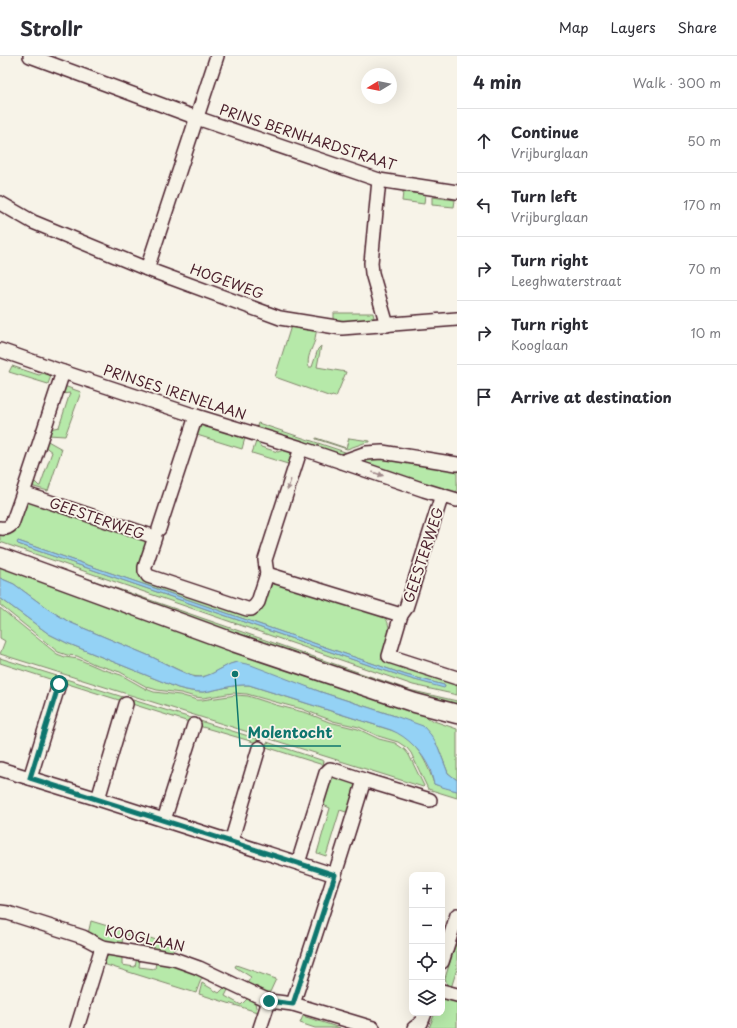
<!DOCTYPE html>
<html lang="en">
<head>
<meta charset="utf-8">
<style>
  :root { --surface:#fff; --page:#f7f7f7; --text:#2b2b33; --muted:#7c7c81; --line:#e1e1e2 }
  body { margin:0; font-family:"Playpen Sans",sans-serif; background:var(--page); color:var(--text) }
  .controls { position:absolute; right:12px; bottom:12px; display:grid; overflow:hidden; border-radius:8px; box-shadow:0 4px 16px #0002 }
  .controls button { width:36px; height:36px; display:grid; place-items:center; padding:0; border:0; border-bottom:1px solid var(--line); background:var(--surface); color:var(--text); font:20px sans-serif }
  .compass { position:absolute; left:361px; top:12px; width:36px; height:36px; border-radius:50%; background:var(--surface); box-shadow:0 4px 16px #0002; rotate:260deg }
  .stop { position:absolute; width:12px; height:12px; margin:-9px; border:3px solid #0f766e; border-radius:50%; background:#fff }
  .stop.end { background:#0f766e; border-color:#fff; box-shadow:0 1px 4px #0008 }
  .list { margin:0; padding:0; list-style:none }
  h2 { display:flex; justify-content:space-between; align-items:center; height:52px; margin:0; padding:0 16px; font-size:17px }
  h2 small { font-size:13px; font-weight:400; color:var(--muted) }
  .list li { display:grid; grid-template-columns:26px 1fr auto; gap:12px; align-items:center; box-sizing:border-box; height:64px; padding:0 16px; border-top:1px solid var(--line) }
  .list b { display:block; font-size:15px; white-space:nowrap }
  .list p { margin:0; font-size:13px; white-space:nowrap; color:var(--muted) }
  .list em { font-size:13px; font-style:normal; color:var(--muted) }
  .icon { flex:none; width:22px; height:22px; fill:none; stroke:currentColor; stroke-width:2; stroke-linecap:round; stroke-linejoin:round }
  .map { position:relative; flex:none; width:457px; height:972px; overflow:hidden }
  header { display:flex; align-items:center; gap:24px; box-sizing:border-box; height:56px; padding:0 20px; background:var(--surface); border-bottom:1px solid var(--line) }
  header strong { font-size:19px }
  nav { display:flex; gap:22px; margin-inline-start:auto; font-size:14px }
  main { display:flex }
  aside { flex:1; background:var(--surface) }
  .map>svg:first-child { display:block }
  .green { fill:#b6e9a9; stroke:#80846a; fill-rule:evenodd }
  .water { fill:#94d2f5; stroke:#768aa4 }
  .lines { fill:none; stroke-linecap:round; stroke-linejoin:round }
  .minor-casing { stroke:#4a1f2b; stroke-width:16 }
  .secondary-casing { stroke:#4a1f2b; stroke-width:21 }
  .minor { stroke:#f7f3e8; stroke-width:13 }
  .secondary { stroke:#f7f3e8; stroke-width:18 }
  .oneway { fill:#a0898a }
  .route { stroke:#0f766e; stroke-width:5 }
  .labels { text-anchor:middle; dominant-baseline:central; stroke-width:3.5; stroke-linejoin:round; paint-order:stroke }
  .street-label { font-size:14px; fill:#4a1f2b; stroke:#f7f3e8 }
  .leader { fill:none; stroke:#0f766e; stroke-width:1.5 }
  .callout-dot { fill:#0f766e; stroke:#f7f3e8; stroke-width:1.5 }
  .callout-label { font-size:15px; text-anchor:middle; font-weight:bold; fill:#0f766e; stroke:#f7f3e8; stroke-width:3.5; stroke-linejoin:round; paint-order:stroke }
</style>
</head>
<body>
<header>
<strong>Strollr</strong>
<nav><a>Map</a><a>Layers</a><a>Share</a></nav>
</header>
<main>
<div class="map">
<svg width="457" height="972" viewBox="0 0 457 972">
  <rect width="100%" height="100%" fill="#f7f3e8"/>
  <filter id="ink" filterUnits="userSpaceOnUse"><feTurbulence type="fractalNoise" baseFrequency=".025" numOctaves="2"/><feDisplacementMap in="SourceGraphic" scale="8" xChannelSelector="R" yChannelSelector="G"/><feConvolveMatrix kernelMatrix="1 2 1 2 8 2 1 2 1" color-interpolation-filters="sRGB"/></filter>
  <g filter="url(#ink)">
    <g class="green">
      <polygon points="403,136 425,138 424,148 402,145"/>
      <polygon points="432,141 455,144 454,151 432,149"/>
      <polygon points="334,257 373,257 375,266 334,265"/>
      <path d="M291 270 317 274C316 277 315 281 315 284 312 293 306 302 309 311H312L318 293 321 290 317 311 346 316 336 341 332 340 331 341 275 321Z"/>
      <polygon points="12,310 39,319 45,316 51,320 48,328 9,316"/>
      <polygon points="64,330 81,336 65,380 48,379 49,373 59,371 70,337 62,338"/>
      <polygon points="201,367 245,381 245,382 242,393 197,379"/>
      <polygon points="258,367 348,397 339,399 256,373"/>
      <polygon points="316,382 346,392 349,382 370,385 370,386 367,386 347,393 316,383"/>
      <polygon points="46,384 62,393 48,435 31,430 33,424 39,430 40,430 52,396 44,390"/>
      <path d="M257 385 261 391 278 396C289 391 294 398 291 409L252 397 256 386Z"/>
      <polygon points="373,402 457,415 457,438 371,410 367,408 366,406 368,403"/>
      <path d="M31 446 144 483 146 488 139 510 251 559C270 555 259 532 277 527L382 559C396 569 385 589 381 603L457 628V639L413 629 0 486V477L8 479 15 474 25 448ZM18 485 406 619 444 629 445 631 415 624 380 613 18 488Z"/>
      <polygon points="0,492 395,629 409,634 457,645 457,654 0,497"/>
      <path d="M0 510 399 647 434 665 457 673V724L448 717 438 691 395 660 321 636 237 606C218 611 209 626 189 619L152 601 69 566 48 553 14 528 0 522Z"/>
      <path d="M0 542 49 578 67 587 178 632C186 634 194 636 203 636 219 634 233 628 249 629L397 676C418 688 427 706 434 728L457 735V742L428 733 411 697 407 692 398 686 378 680 359 671 333 665 302 653 275 646 247 638 233 637 203 642 195 641 181 637 157 634 147 631 120 616 94 608 77 600 67 599 58 596 0 549Z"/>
      <polygon points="0,552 57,598 65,601 78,603 99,612 121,619 146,633 154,636 180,639 197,644 202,644 236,639 248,640 276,649 307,657 329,666 358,673 379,683 395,687 405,694 409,699 424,730 423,731 0,598 5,585 0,582"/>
      <polygon points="0,602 57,620 56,625 0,607"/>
      <polygon points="66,623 123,641 122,645 65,627"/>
      <polygon points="133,644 191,662 189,666 132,648"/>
      <polygon points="200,665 258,683 257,687 199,670"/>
      <polygon points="267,686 324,705 323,709 266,691"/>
      <polygon points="335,720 354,725 356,730 349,757 340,754 326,800 317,797 330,752 321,748 331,722"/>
      <polygon points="91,865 141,880 140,881 123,879 122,888 107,885 88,878"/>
      <polygon points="144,880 178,891 171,895 143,891"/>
      <polygon points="457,884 457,913 451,932 447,929 445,922"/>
      <polygon points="109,899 122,900 122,909 135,911 137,901 140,902 139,911 155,913 156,904 204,919 200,926 196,937 103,908 106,902"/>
      <polygon points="236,909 276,923 270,936 266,936 246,929 251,921 235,911"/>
      <polygon points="202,927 219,937 225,931 229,932 225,940 241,949 248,942 255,947 257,956 199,938"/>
      <polygon points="442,940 457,946 457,972 429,972 435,957 442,957"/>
      <polygon points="303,960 340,972 315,972 300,967"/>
    </g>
    <g class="water">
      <polygon points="18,485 406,619 444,629 445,631 444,632 411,623 380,613 18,488 17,487"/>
      <path d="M0 522 14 528 48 553 69 566 152 601 176 613 194 621H203L211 618 230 608 237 606 251 609 321 636 395 660 423 670 431 679 438 691 448 717 457 724V735C449 733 441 731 434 728 433 723 431 718 430 713 422 696 408 681 391 674L249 629C233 628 219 634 203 636 194 636 186 634 178 632L67 587 49 578 0 542Z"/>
    </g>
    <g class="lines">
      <g class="minor-casing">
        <g id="minor">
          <polyline points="30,0 197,62 379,124 457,136"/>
          <polyline points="379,124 371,207 372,217 387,269"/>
          <polyline points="0,147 33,166 147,213 280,262 342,272 457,263"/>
          <polyline points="147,213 217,0"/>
          <polyline points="0,294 63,316 196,360 301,392 424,434 457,444"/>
          <polyline points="341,406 366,397 382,396 457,408"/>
          <polyline points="23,437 63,316"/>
          <polyline points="442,439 406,552 401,559 389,600 457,622"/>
          <path d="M0 472C5 473 8 472 12 468L23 437 155 481 145 511V515L148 520 247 553H251L255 550 258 546 267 518 265 504 301 392"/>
          <polyline points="159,473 196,360"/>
          <polyline points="267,518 401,559"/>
          <polyline points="0,713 98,743 335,819"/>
          <polyline points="30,722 59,628"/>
          <polyline points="98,743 126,648"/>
          <polyline points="164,764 194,669"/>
          <polyline points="231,786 259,692"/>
          <polyline points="298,807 326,717 330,713 334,714 364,724"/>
          <polyline points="0,856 8,857 83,881 102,891 174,903 199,912 269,945 293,948 373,972"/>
          <polyline points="442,906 457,859"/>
          <polyline points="442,935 457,939"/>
          <path d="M293 948C317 873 342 799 364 724L430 744"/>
          <polyline points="77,972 102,891"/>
          <polyline points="260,972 269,945"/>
          <polyline points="414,972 421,967 425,957"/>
        </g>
      </g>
      <g class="secondary-casing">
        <polyline id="secondary" points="0,501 233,586 415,647 457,658"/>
      </g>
      <use href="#minor" class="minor"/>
      <use href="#secondary" class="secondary"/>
    </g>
    <defs><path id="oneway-solid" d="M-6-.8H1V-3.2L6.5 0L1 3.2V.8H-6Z"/></defs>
    <g class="oneway">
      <use href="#oneway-solid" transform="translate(378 418) rotate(19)"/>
      <use href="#oneway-solid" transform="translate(289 429) rotate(108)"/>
    </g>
  </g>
  <g class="lines" filter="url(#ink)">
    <polyline class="route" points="59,628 30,722 335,819 319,868 293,948 269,945"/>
  </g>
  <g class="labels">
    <g class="street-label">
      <text transform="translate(308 81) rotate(18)">PRINS BERNHARDSTRAAT</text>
      <text transform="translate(227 225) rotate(20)">HOGEWEG</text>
      <text transform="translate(175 336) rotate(18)">PRINSES IRENELAAN</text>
      <text transform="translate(97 462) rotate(19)">GEESTERWEG</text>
      <text transform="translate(423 499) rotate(-72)">GEESTERWEG</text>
      <text transform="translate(145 882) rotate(12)">KOOGLAAN</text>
    </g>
  </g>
  <path class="leader" d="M235 618L240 690H341"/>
  <circle class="callout-dot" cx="235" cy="618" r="4"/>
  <g class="callout-label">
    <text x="290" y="682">Molentocht</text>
  </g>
</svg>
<div class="controls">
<button>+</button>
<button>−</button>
<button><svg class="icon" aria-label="locate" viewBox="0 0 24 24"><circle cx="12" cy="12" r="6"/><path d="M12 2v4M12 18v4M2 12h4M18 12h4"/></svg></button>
<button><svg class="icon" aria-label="layers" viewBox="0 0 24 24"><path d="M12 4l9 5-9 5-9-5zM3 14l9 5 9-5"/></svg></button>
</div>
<svg class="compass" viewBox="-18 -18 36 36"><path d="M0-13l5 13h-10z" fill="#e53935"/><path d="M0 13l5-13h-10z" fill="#7c7c81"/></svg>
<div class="stop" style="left:59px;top:628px"></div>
<div class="stop end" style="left:269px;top:945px"></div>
</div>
<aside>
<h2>4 min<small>Walk · 300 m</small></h2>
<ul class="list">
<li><svg class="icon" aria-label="ahead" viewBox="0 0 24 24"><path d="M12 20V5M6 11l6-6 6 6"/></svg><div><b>Continue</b><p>Vrijburglaan</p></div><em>50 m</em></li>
<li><svg class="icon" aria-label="left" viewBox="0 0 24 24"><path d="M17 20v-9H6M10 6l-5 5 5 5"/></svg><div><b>Turn left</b><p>Vrijburglaan</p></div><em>170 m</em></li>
<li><svg class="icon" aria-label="right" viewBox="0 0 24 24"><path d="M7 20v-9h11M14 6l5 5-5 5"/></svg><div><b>Turn right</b><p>Leeghwaterstraat</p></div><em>70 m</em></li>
<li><svg class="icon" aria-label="right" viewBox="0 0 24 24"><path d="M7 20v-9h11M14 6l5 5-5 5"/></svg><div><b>Turn right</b><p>Kooglaan</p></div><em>10 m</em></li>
<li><svg class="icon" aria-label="arrive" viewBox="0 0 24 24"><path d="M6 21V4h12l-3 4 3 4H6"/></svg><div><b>Arrive at destination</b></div></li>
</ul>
</aside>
</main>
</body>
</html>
